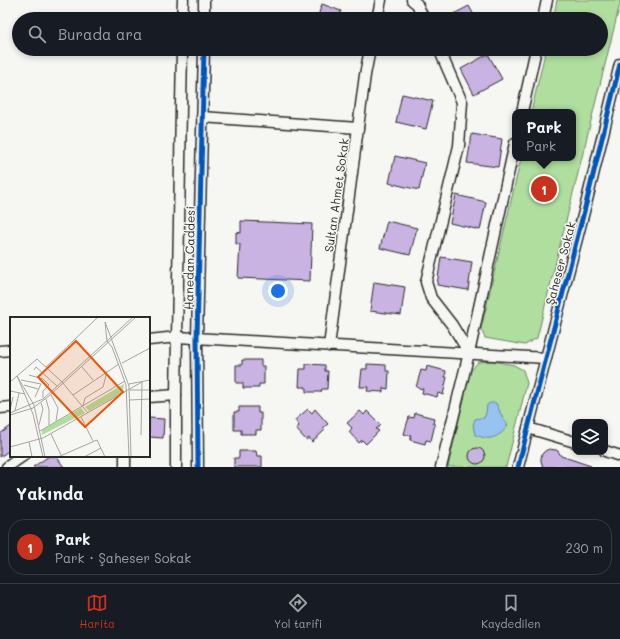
<!DOCTYPE html>
<html lang="tr">
<head>
<meta charset="utf-8">
<style>
  :root { --surface:#171b24; --page:#242831; --text:#f1f3f6; --muted:#9ea1a6; --line:#363941; --accent:#c8321e }
  body { margin:0; font-family:Mali,sans-serif; background:var(--page); color:var(--text) }
  .controls { position:absolute; right:12px; bottom:12px; display:grid; overflow:hidden; border-radius:8px; box-shadow:0 2px 6px #0003 }
  .controls button { width:36px; height:36px; display:grid; place-items:center; padding:0; border:0; border-bottom:1px solid var(--line); background:var(--surface); color:var(--text); font:20px sans-serif }
  .you { position:absolute; left:278px; top:291px; width:14px; height:14px; margin:-10px; border:3px solid #fff; border-radius:50%; background:#1a73e8; box-shadow:0 0 0 6px #1a73e833 }
  .badge { display:grid; place-items:center; width:26px; height:26px; border-radius:50%; background:var(--accent); color:#fff; font-size:13px; font-weight:700 }
  .pin { position:absolute; translate:-50% -50%; border:2px solid #fff; box-shadow:0 1px 4px #0006 }
  .popup { position:absolute; left:512px; top:109px; width:64px; height:52px; box-sizing:border-box; display:grid; place-content:center; border-radius:8px; background:var(--surface); filter:drop-shadow(0 1px 3px #0005); font-size:13px; white-space:nowrap; color:var(--muted) }
  .popup b { font-size:15px; color:var(--text) }
  .popup::after { content:''; position:absolute; left:50%; top:100%; margin-left:-8px; border:8px solid transparent; border-top-color:var(--surface) }
  .list { margin:0; padding:0; list-style:none }
  h2 { display:flex; justify-content:space-between; align-items:center; height:52px; margin:0; padding:0 16px; font-size:17px }
  h2 small { font-size:13px; font-weight:400; color:var(--muted) }
  .list li { display:grid; grid-template-columns:26px 1fr auto; gap:12px; align-items:center; box-sizing:border-box; height:56px; margin:0 8px 8px; padding:0 8px; border:1px solid var(--line); border-radius:16px }
  .list b { display:block; font-size:15px; white-space:nowrap }
  .list p { margin:0; font-size:13px; white-space:nowrap; color:var(--muted) }
  .list em { font-size:13px; font-style:normal; color:var(--muted) }
  .icon { flex:none; width:22px; height:22px; fill:none; stroke:currentColor; stroke-width:2; stroke-linecap:round; stroke-linejoin:round }
  .map { position:relative; flex:none; width:620px; height:467px; overflow:hidden }
  .search { position:absolute; background:var(--surface); box-shadow:0 2px 6px #0003; left:12px; right:12px; top:12px; height:44px; display:flex; align-items:center; gap:10px; box-sizing:border-box; padding:0 14px; border-radius:22px; color:var(--muted); font-size:15px }
  .sheet { height:116px; background:var(--surface) }
  nav { display:flex; justify-content:space-around; align-items:center; box-sizing:border-box; height:56px; border-top:1px solid var(--line); background:var(--surface); font-size:11px; color:var(--muted) }
  nav a { display:grid; justify-items:center; gap:2px }
  nav .on { color:var(--accent) }
  .map>svg:first-child { display:block }
  .green { fill:#afde9e; stroke:#6d8464 }
  .water { fill:#96c3f0; stroke:#6b86a1 }
  .building { fill:#c8b3e3; stroke:#2b2b2b }
  .lines { fill:none; stroke-linecap:round; stroke-linejoin:round }
  .minor-casing { stroke:#2b2b2b; stroke-width:13 }
  .minor { stroke:#f6f6f2; stroke-width:10 }
  .cycleway-casing { stroke:#f6f6f2; stroke-width:8 }
  .cycleway { stroke:#0057b8; stroke-width:5 }
  .labels { text-anchor:middle; dominant-baseline:central; stroke-width:3; stroke-linejoin:round; paint-order:stroke }
  .street-label { font-size:12px; fill:#2b2b2b; stroke:#f6f6f2 }
  .inset-road { fill:none; stroke:#a5a5a2; stroke-width:1 }
  .view { fill:#e8590c; fill-opacity:0.15; stroke:#e8590c; stroke-width:2 }
  .inset-edge { fill:none; stroke:#2b2b2b; stroke-width:2 }
</style>
</head>
<body>
<div class="map">
<svg width="620" height="467" viewBox="0 0 620 467">
  <rect width="100%" height="100%" fill="#f6f6f2"/>
  <filter id="ink" filterUnits="userSpaceOnUse"><feTurbulence type="fractalNoise" baseFrequency=".025" numOctaves="2"/><feDisplacementMap in="SourceGraphic" scale="8" xChannelSelector="R" yChannelSelector="G"/><feConvolveMatrix kernelMatrix="1 2 1 2 8 2 1 2 1" color-interpolation-filters="sRGB"/></filter>
  <g filter="url(#ink)">
    <g class="green">
      <polygon points="557,0 620,0 620,4 537,338 525,345 485,338 481,329 521,158 573,158 573,112 531,112 546,49 601,49 601,19 553,19"/>
      <polygon points="492,361 514,365 523,370 527,383 506,467 448,467 470,372 478,362"/>
    </g>
    <path class="water" d="M490 403H496L504 421 508 424C505 431 499 436 491 438 486 439 479 436 475 435L473 425 475 419 480 418H484L486 413 487 405Z"/>
    <g class="building">
      <polygon points="322,4 341,11 339,19 317,19"/>
      <polygon points="469,6 476,19 444,19"/>
      <polygon points="488,54 502,79 474,94 461,69"/>
      <polygon points="402,94 433,101 426,129 396,122"/>
      <polygon points="472,134 502,139 498,167 467,163"/>
      <polygon points="395,156 425,163 419,190 389,183"/>
      <polygon points="456,195 486,202 480,230 450,223"/>
      <polygon points="241,221 312,224 310,281 238,278 240,244 236,244 236,232 241,233"/>
      <polygon points="387,221 417,228 410,255 380,248"/>
      <polygon points="441,257 472,262 468,290 437,285"/>
      <polygon points="374,282 405,287 401,315 370,311"/>
      <polygon points="242,360 261,360 261,366 264,366 264,384 259,384 259,388 243,388 243,383 236,383 236,365 242,365"/>
      <polygon points="306,364 325,365 325,371 328,371 327,389 322,389 321,392 306,392 306,387 299,387 300,369 306,369"/>
      <polygon points="367,364 386,365 386,371 389,371 388,389 383,388 383,392 367,391 368,387 360,387 362,369 367,369"/>
      <polygon points="427,366 446,371 445,377 447,377 443,395 438,393 437,397 422,393 423,389 416,387 421,370 426,371"/>
      <polygon points="239,407 258,407 258,413 261,413 261,430 256,430 256,434 241,434 241,430 234,430 234,412 239,412"/>
      <polygon points="308,409 312,413 315,409 328,424 323,428 325,430 312,442 309,438 306,440 296,429 299,426 295,420"/>
      <polygon points="360,411 364,415 367,411 381,425 376,429 379,431 366,444 362,440 359,443 349,432 352,428 347,423"/>
      <polygon points="415,413 434,418 433,424 435,424 431,441 426,440 425,444 410,440 411,436 404,434 409,417 414,418"/>
      <polygon points="149,418 164,419 163,438 149,437"/>
      <polygon points="11,426 11,449 0,457 0,434"/>
      <circle cx="477" cy="456" r="8"/>
      <polygon points="549,449 556,450 558,451 561,456 591,466 591,467 543,467 541,461 541,458 542,454 545,451"/>
      <polygon points="239,451 256,451 257,456 262,456 262,467 234,467 234,458 239,458"/>
      <polygon points="49,456 56,456 64,467 33,467"/>
    </g>
    <g class="lines">
      <g class="minor-casing">
        <g id="minor">
          <polyline points="204,0 204,19"/>
          <polyline points="412,0 417,4 424,19"/>
          <polyline points="182,19 183,0"/>
          <polyline points="377,19 381,0"/>
          <polyline points="543,19 547,0"/>
          <polyline points="439,49 462,102 459,146 426,282 431,298 452,325 469,353"/>
          <polyline points="522,112 536,49"/>
          <polyline points="202,117 358,128"/>
          <polyline points="149,340 177,337 546,358"/>
          <polyline points="329,346 365,75 370,49"/>
          <polyline points="0,351 11,350"/>
          <polyline points="149,397 176,395"/>
          <polyline points="0,408 11,407"/>
          <polyline points="528,428 575,442"/>
          <polyline points="605,451 620,456"/>
          <polyline points="125,456 125,467"/>
          <polyline points="7,467 23,456"/>
          <polyline points="176,467 176,395 182,49"/>
          <polyline points="198,467 197,338 204,49"/>
          <polyline points="441,467 469,353 515,143"/>
          <polyline points="518,467 546,358 587,200 620,64"/>
        </g>
      </g>
      <use href="#minor" class="minor"/>
      <g class="cycleway-casing">
        <g id="cycleway">
          <polyline points="198,467 197,338 204,49"/>
          <polyline points="518,467 546,358 587,200 620,64"/>
        </g>
      </g>
      <use href="#cycleway" class="cycleway"/>
    </g>
  </g>
  <g class="labels">
    <g class="street-label">
      <text transform="translate(336 195) rotate(-82)">Sultan Ahmet Sokak</text>
      <text transform="translate(189 258) rotate(-89)">Hanedan Caddesi</text>
      <text transform="translate(560 263) rotate(-75)">Şaheser Sokak</text>
    </g>
  </g>
  <g transform="translate(10 317)">
    <rect width="140" height="140" fill="#f6f6f2"/>
    <path d="M114 67 113 75 79 94 75 90ZM71 91 75 96 32 118V113Z" fill="#afde9e"/>
    <path class="inset-road" d="M112 46 140 31M36 50 88 0M72 50 83 63M24 53 26 50 47 69M19 58 33 62 39 68 33 74V81M11 63 31 67 25 80M0 65 27 42 52 65 78 96M119 67 140 63M14 68 28 72M120 73H140M0 74 15 77M41 78 48 91 46 104M63 78 109 47M36 82 39 93V108M120 83 140 82M73 89 75 81 93 70 97 54M0 93 3 80M5 94 9 76M0 96 33 82 123 0M0 98 23 91 39 79 126 0M71 100 83 124M29 108 33 92 31 86M30 114 115 64M41 117 51 138M131 118 132 65M19 125 22 140M0 130 33 121 132 65M33 140 23 97 7 59 24 88 35 140M48 140 87 123 95 140M74 140 91 131M119 140 116 68 102 30 97 24 95 5 119 69 121 140"/>
    <path class="view" d="M66 24 113 75 75 110 28 60Z"/>
    <rect width="140" height="140" class="inset-edge"/>
  </g>
</svg>
<div class="controls">
<button><svg class="icon" aria-label="layers" viewBox="0 0 24 24"><path d="M12 4l9 5-9 5-9-5zM3 14l9 5 9-5"/></svg></button>
</div>
<div class="you"></div>
<div class="pin badge" style="left:544px;top:189px">1</div>
<div class="popup"><b>Park</b>Park</div>
<div class="search"><svg class="icon" aria-label="search" viewBox="0 0 24 24"><circle cx="10" cy="10" r="6"/><path d="M15 15l6 6"/></svg>Burada ara</div>
</div>
<section class="sheet">
<h2>Yakında<small></small></h2>
<ul class="list">
<li><span class="badge">1</span><div><b>Park</b><p>Park · Şaheser Sokak</p></div><em>230 m</em></li>
</ul>
</section>
<nav>
<a class="on"><svg class="icon" aria-label="map" viewBox="0 0 24 24"><path d="M3 6l6-2 6 2 6-2v14l-6 2-6-2-6 2zM9 4v14M15 6v14"/></svg>Harita</a>
<a><svg class="icon" aria-label="directions" viewBox="0 0 24 24"><path d="M12 3l9 9-9 9-9-9zM9 14v-3h6M13 9l2 2-2 2"/></svg>Yol tarifi</a>
<a><svg class="icon" aria-label="saved" viewBox="0 0 24 24"><path d="M7 4h10v16l-5-4-5 4z"/></svg>Kaydedilen</a>
</nav>
</body>
</html>
